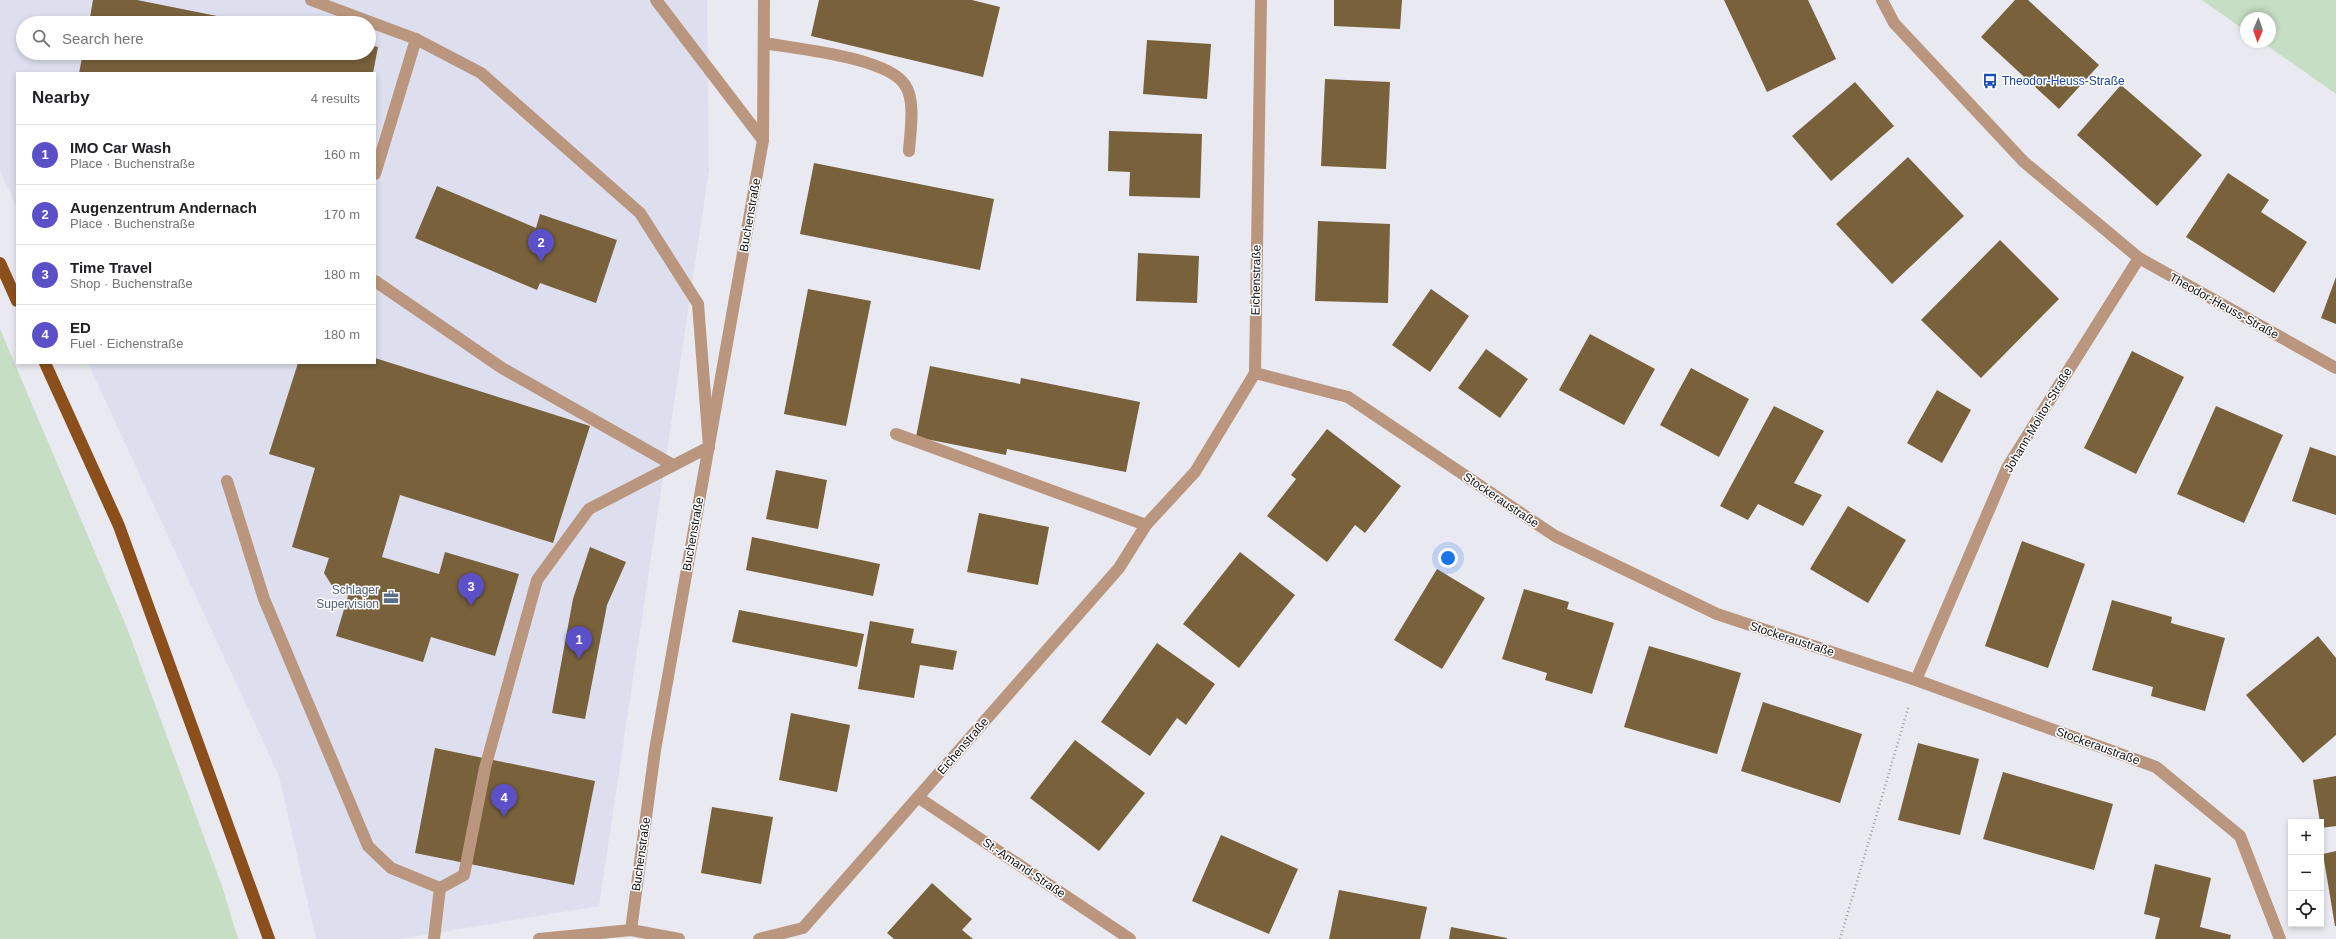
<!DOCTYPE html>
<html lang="en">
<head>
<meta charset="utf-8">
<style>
  :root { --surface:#fff; --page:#f6f6f6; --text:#202124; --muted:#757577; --line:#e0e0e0; --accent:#5c50c9 }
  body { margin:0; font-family:Helvetica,sans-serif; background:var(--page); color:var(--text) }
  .controls { position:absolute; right:12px; bottom:12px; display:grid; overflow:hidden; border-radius:0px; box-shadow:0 2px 6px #0003 }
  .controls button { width:36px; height:36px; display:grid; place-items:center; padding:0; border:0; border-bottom:1px solid var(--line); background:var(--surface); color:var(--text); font:20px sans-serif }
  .compass { position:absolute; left:2240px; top:12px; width:36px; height:36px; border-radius:50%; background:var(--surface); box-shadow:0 2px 6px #0003; rotate:182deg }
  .you { position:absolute; left:1448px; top:558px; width:14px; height:14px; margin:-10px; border:3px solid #fff; border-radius:50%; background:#1a73e8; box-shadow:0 0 0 6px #1a73e833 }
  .badge { display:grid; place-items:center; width:26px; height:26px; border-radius:50%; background:var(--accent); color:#fff; font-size:13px; font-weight:700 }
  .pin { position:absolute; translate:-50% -33px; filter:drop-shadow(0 1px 2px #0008) }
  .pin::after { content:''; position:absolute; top:21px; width:14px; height:12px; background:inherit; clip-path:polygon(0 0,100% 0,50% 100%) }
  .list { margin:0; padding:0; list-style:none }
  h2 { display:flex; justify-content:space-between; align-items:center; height:52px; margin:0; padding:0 16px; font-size:17px }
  h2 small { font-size:13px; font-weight:400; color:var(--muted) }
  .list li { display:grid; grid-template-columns:26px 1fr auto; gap:12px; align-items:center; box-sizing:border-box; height:60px; padding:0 16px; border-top:1px solid var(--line) }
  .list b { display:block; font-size:15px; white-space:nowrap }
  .list p { margin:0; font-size:13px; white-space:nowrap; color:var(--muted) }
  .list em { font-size:13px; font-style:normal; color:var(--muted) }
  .icon { flex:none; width:22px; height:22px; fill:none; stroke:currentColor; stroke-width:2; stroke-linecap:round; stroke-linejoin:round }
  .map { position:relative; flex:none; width:2336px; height:939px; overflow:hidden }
  .search { position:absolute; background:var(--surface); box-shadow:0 2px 6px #0003; left:16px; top:16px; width:360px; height:44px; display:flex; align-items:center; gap:10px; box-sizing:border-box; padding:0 14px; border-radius:22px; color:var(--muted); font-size:15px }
  .panel { position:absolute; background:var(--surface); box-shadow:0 2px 6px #0003; left:16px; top:72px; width:360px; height:292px; border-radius:0px }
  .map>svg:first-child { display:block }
  .built { fill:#dedfee; fill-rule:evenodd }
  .green { fill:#c6dec3 }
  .building { fill:#78613b }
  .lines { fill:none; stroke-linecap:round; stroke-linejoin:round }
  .path { stroke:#9c9ca2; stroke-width:2.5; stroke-dasharray:1 3; stroke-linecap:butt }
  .minor { stroke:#b9967d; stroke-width:12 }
  .major { stroke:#8b4f1b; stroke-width:12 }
  .labels { text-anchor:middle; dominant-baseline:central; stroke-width:3; stroke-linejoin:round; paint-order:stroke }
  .transit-label { font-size:12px; fill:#164399; stroke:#fff; text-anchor:start }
  .street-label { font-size:12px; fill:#0f0f12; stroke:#fff }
  .service-label { font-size:12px; fill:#4e5e75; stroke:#fff; text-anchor:end }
</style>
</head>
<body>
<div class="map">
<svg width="2336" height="939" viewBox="0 0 2336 939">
  <rect width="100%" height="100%" fill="#e9e9f1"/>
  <path class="built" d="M0 0H707L709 170 599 906 400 939H316L279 776 88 363H375V73H17V208L0 171ZM23 23H369V53H23Z"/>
  <g class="green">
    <polygon points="2202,0 2336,0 2336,94 2262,42 2270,42 2270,18 2246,18 2246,31"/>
    <polygon points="0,329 127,628 222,886 238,939 0,939"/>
  </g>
  <g class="building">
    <polygon points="93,0 137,0 252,23 89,23"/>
    <polygon points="819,0 972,0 1000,7 983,77 811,36"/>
    <polygon points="1334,0 1402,0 1400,29 1334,26"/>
    <polygon points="1724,0 1808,0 1836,59 1767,92"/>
    <polygon points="2015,0 2028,0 2099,65 2059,109 1981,37"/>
    <polygon points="1147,40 1211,44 1207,99 1143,94"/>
    <polygon points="369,45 378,47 373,73 79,73 83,53 369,53"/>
    <polygon points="1325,79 1390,82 1386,169 1321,166"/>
    <polygon points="1855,82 1894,126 1831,181 1792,136"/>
    <polygon points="2121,85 2202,155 2157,206 2077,135"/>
    <polygon points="1109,131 1202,134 1200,198 1129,196 1130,172 1108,171"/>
    <polygon points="1908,157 1964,216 1892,284 1836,224"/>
    <polygon points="814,163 994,199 980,270 800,234"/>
    <polygon points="2228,173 2269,200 2261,212 2307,242 2274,293 2186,237"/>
    <polygon points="437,186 536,228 540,214 617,240 596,303 540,283 537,290 415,238"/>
    <polygon points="1318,221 1390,224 1388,303 1315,301"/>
    <polygon points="2000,240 2059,299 1981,378 1921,320"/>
    <polygon points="1138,253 1199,256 1197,303 1136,301"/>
    <polygon points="2336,277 2336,324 2321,318"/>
    <polygon points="808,289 871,301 846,426 784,414"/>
    <polygon points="1431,289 1469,316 1430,372 1392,345"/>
    <polygon points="1590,334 1655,369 1624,425 1559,390"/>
    <polygon points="1486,349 1528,379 1500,418 1458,388"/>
    <polygon points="2132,351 2184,377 2136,474 2084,448"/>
    <polygon points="375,358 590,426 553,543 400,495 382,557 439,574 445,552 519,574 495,656 431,637 423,662 336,636 348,596 336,592 324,573 329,558 292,547 315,468 269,454 298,363 375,363"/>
    <polygon points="930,366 1020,384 1021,378 1140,402 1126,472 1007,449 1006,455 916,437"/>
    <polygon points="1691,368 1749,399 1719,457 1660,425"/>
    <polygon points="1937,390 1971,410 1942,463 1907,443"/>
    <polygon points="1774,406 1824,431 1794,483 1822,495 1803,526 1758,504 1748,520 1720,506"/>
    <polygon points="2216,406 2283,435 2244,523 2177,494"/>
    <polygon points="1327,429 1401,486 1365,533 1355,525 1327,562 1267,516 1296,479 1291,475"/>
    <polygon points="2310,447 2336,456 2336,515 2292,501"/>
    <polygon points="776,470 827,480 818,529 766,519"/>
    <polygon points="1848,506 1906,540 1868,603 1810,569"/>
    <polygon points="979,513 1049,527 1038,585 967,572"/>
    <polygon points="752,537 880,564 873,596 746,570"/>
    <polygon points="2022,541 2085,564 2048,668 1985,646"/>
    <polygon points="590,547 626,562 607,605 585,719 552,713 573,599"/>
    <polygon points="1240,552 1295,595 1239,668 1183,624"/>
    <polygon points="1437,569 1485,598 1442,669 1394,640"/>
    <polygon points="1524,589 1569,602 1567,609 1614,623 1592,694 1545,680 1547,673 1502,659"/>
    <polygon points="2112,600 2172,617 2171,623 2225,638 2205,711 2151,696 2153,687 2092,670"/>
    <polygon points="739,610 864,634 857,667 732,642"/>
    <polygon points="870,621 914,629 911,643 957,651 953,670 920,665 914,698 858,689"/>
    <polygon points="2318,636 2336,658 2336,735 2303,763 2246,695"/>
    <polygon points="1157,643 1215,684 1186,725 1177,718 1150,756 1101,722"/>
    <polygon points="1649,646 1741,673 1717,754 1624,727"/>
    <polygon points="1763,702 1862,734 1840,803 1741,771"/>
    <polygon points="791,713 850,725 837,792 779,780"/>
    <polygon points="1075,740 1145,793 1099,851 1030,798"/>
    <polygon points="1918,743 1979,759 1960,835 1898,820"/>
    <polygon points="435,748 595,781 574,885 415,853"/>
    <polygon points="2003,772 2113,804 2094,870 1983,839"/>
    <polygon points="2336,776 2336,826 2321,828 2313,780"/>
    <polygon points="712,807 773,817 761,884 701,873"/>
    <polygon points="1221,835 1298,869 1269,934 1192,901"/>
    <polygon points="2336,851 2336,926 2335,926 2323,854"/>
    <polygon points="2155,864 2211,878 2200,927 2231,935 2230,939 2155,939 2160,918 2144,914"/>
    <polygon points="932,883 972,919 962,930 973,939 894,939 887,933"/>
    <polygon points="1339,890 1427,907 1420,939 1329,939"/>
    <polygon points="1451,927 1507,938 1507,939 1449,939"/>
  </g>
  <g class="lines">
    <polyline class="path" points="1840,939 1909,705"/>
    <g class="minor">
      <polyline points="311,0 416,39"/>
      <polyline points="656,0 763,140"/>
      <polyline points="1882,0 1894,23 2024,162 2139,258 2336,368"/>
      <path d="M764 43C797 49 887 57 905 85 916 101 910 133 909 151"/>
      <polyline points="375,174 416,39 481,73 640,213 698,304 709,447 589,509 537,580 485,768 464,875 440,888 434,939"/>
      <polyline points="375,281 502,368 673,465"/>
      <polyline points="1255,373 1348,397 1555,536 1717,614 1916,680 2156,767 2240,836 2280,939"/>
      <polyline points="896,434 1146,525"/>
      <polyline points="227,481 264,599 368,846 391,868 440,888"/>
      <polyline points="1916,680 2007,468 2139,258"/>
      <polyline points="919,798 1130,939"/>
      <polyline points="631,930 655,750 763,140 764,0"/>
      <polyline points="539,939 631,930 679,939"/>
      <polyline points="759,939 803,928 1119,568 1146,525 1195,472 1255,373 1261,0"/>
    </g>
    <g class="major">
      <polyline points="0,263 17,301"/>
      <polyline points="45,363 119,526 269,939"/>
    </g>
  </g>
  <defs>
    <g id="bus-bare" transform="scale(1.2)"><path d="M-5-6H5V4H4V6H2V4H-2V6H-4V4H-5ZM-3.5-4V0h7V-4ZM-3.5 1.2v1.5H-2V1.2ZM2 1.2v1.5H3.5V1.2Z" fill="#1a4fb4" stroke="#fff" stroke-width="2.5" paint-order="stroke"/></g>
    <g id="office-bare" transform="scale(1.2)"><path d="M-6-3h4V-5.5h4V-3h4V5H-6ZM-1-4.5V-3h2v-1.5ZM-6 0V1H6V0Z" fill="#5c6f8a" stroke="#fff" stroke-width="2.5" paint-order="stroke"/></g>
  </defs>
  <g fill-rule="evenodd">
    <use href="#bus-bare" x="1990" y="81"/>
    <use href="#office-bare" x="391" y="597"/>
  </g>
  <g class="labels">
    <g class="transit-label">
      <text x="2002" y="81">Theodor-Heuss-Straße</text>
    </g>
    <g class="street-label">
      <text transform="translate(750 215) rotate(-80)">Buchenstraße</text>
      <text transform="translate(1256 280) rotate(-89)">Eichenstraße</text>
      <text transform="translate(2224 306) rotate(29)">Theodor-Heuss-Straße</text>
      <text transform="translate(2038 420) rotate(-59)">Johann-Molitor-Straße</text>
      <text transform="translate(1501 500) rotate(34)">Stockeraustraße</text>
      <text transform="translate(693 534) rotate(-80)">Buchenstraße</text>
      <text transform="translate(1792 639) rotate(18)">Stockeraustraße</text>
      <text transform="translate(963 746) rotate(-49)">Eichenstraße</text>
      <text transform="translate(2098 746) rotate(20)">Stockeraustraße</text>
      <text transform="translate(641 854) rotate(-82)">Buchenstraße</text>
      <text transform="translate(1024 868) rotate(34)">St.-Amand-Straße</text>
    </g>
    <g class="service-label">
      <text x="379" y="590">Schlager<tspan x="379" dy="14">Supervision</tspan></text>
    </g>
  </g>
</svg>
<div class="controls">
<button>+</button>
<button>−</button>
<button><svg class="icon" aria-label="locate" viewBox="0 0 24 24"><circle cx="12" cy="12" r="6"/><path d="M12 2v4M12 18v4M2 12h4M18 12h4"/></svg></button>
</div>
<svg class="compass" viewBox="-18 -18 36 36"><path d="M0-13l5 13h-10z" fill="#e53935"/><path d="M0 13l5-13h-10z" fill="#757577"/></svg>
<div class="you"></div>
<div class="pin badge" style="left:579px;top:659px">1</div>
<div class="pin badge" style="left:541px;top:262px">2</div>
<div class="pin badge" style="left:471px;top:606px">3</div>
<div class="pin badge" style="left:504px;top:817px">4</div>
<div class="search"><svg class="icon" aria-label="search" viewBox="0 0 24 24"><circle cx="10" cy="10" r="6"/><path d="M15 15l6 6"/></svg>Search here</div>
<section class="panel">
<h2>Nearby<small>4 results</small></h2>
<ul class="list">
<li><span class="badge">1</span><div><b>IMO Car Wash</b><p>Place · Buchenstraße</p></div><em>160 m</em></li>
<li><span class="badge">2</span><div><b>Augenzentrum Andernach</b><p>Place · Buchenstraße</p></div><em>170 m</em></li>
<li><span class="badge">3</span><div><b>Time Travel</b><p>Shop · Buchenstraße</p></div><em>180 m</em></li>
<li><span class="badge">4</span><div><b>ED</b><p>Fuel · Eichenstraße</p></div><em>180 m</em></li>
</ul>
</section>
</div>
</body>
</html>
